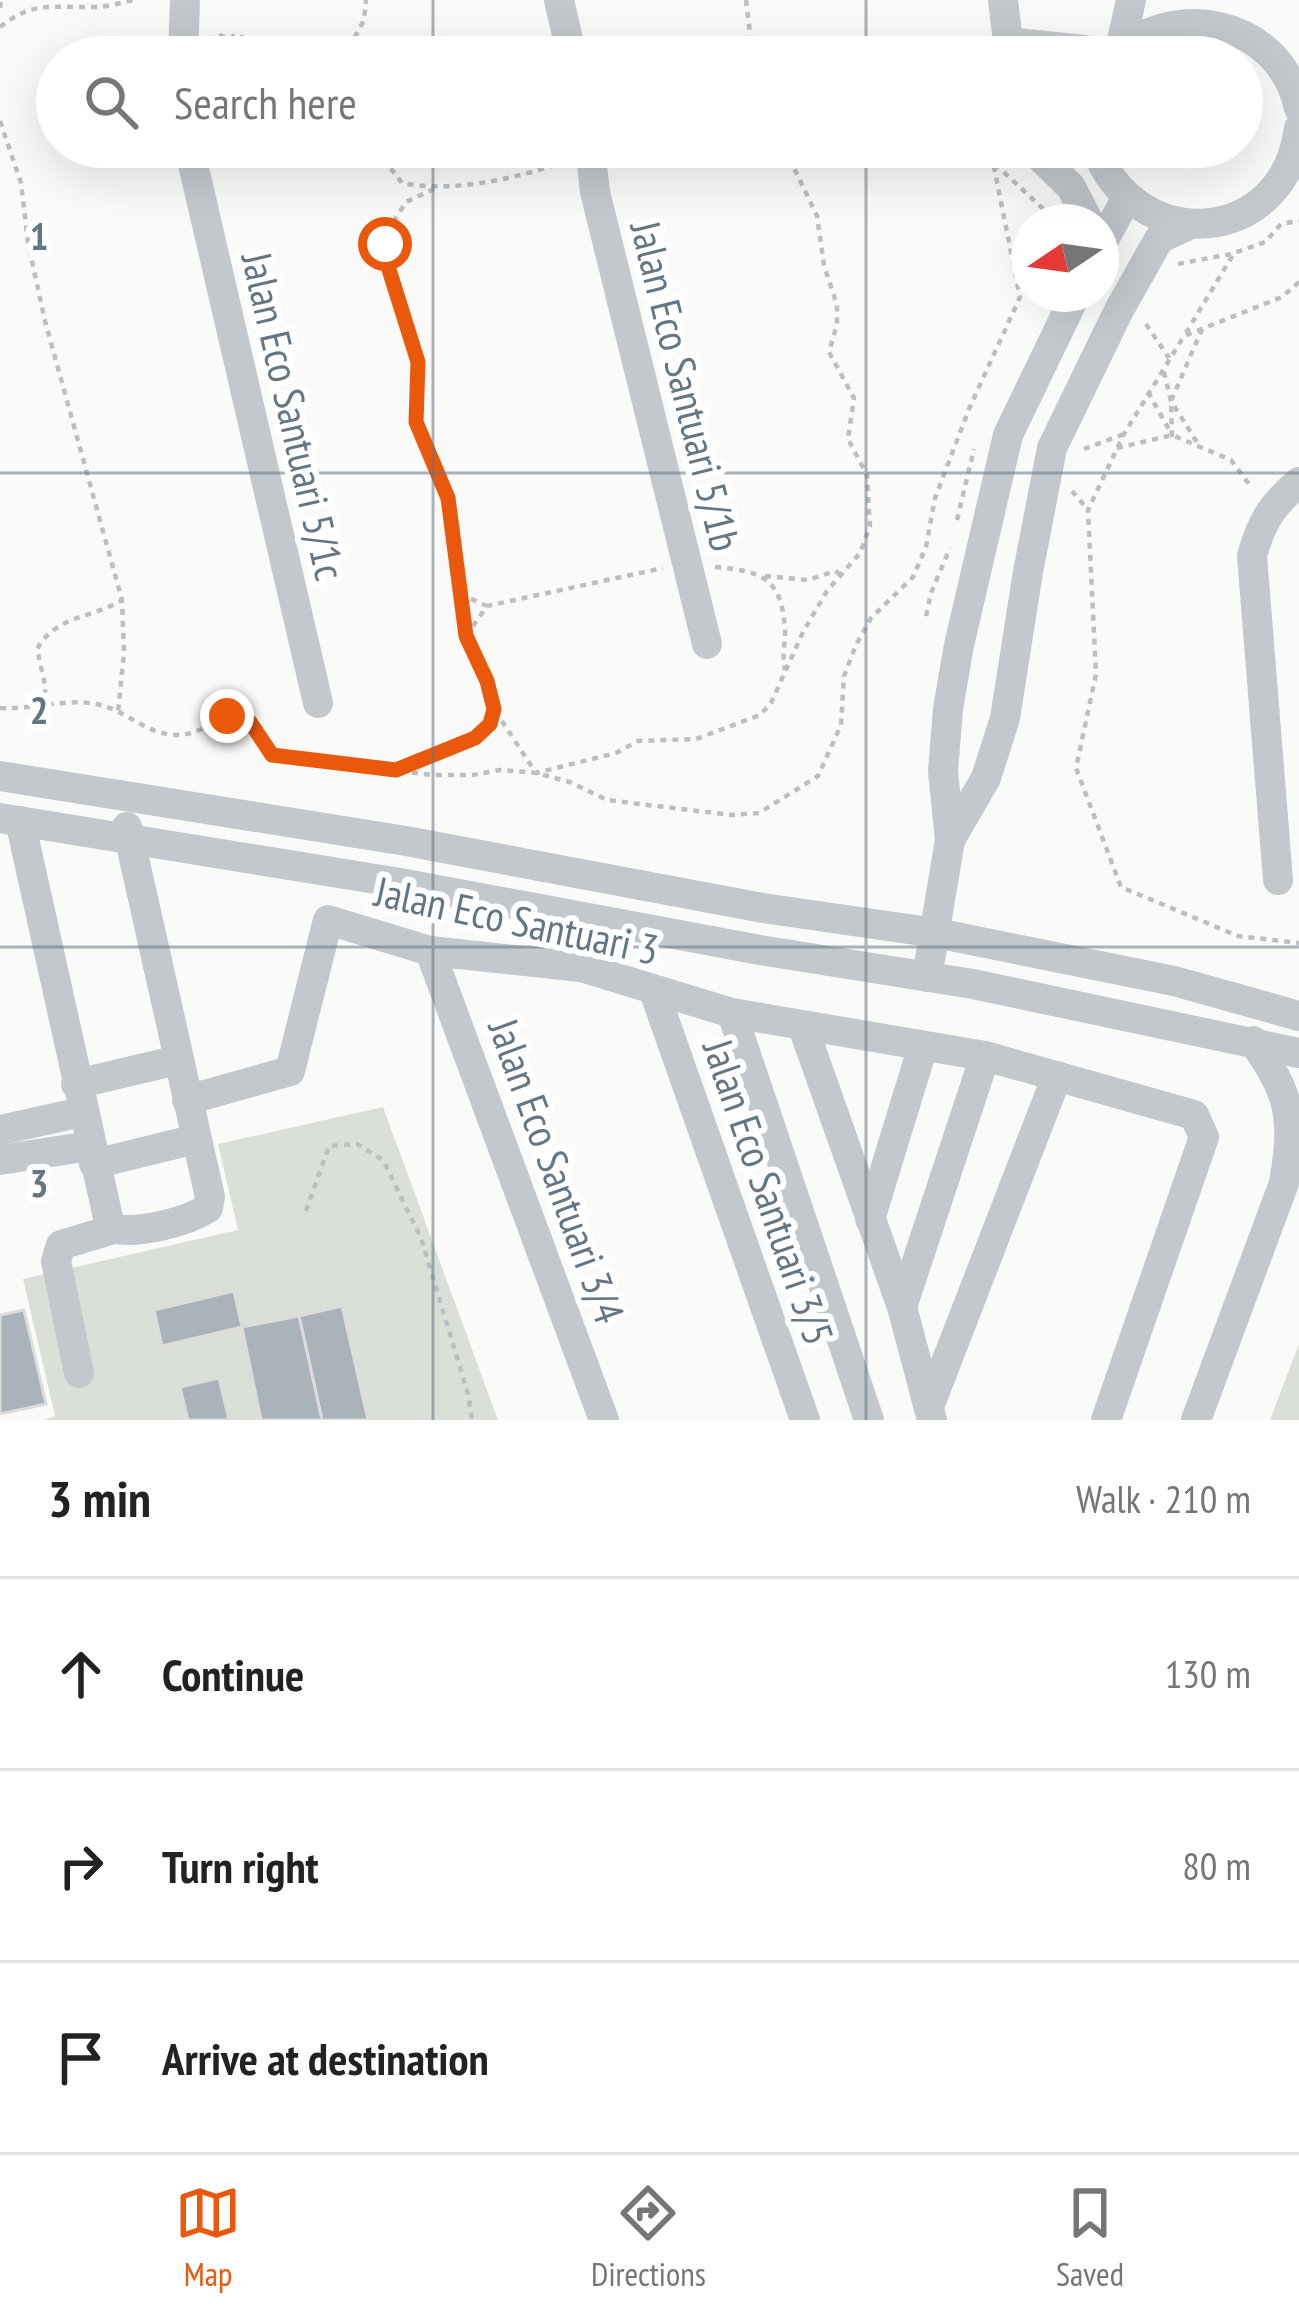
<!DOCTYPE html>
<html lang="en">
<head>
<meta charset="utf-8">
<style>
  :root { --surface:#fff; --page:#f2f2f2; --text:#222; --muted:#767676; --line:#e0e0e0; --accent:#ea580c }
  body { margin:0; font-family:"PT Sans Narrow",sans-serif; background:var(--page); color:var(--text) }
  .compass { position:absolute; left:1011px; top:204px; width:108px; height:108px; border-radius:50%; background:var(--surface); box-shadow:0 12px 48px #0002; rotate:257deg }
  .stop { position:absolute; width:36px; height:36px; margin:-27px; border:9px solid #ea580c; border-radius:50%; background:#fff }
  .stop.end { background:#ea580c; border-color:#fff; box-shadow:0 3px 12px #0008 }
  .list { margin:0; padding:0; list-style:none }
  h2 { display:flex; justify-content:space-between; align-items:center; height:156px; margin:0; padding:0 48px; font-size:51px }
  h2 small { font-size:39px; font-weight:400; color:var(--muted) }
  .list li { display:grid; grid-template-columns:78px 1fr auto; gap:36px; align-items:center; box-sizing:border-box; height:192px; padding:0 48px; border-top:3px solid var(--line) }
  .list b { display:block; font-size:45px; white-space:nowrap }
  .list em { font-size:39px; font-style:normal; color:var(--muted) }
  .icon { flex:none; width:66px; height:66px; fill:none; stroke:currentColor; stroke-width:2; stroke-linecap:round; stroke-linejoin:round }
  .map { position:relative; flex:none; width:1299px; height:1420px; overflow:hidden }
  .search { position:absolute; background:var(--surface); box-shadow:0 12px 48px #0002; left:36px; right:36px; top:36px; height:132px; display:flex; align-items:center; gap:30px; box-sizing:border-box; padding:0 42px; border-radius:66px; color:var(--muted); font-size:45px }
  .sheet { height:732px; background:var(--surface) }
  nav { display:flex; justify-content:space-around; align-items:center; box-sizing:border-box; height:168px; border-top:3px solid var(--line); background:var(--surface); font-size:33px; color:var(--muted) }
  nav a { display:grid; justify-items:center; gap:6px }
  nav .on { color:var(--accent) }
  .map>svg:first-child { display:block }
  .park { fill:#dadfd7 }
  .building { fill:#aab3b9; stroke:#dcdcda; stroke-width:3 }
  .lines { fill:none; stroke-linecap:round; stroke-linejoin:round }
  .path { stroke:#bbbfc2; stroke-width:4.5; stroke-dasharray:6 6; stroke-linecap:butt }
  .minor { stroke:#c3c8cc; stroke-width:30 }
  .route { stroke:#ea580c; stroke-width:15 }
  .grid { fill:none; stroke:#657683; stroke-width:3; stroke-opacity:0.55 }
  .labels { text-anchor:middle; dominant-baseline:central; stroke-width:12; stroke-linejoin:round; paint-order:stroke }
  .street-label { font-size:42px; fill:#657683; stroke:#fff }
  .grid-label { font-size:39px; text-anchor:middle; font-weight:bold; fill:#657683; stroke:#fff; stroke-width:12; stroke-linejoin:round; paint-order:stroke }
</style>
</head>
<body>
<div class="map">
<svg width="1299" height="1420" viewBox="0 0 1299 1420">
  <rect width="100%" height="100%" fill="#fafaf8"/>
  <g class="park">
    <polygon points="383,1107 498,1420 43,1420 55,1416 23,1279 238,1230 218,1144"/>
    <polygon points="1299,1344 1299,1420 1270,1420"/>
  </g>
  <g class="building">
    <polygon points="234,1291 242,1327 162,1346 154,1310"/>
    <polygon points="342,1306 368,1420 322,1420 299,1316"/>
    <polygon points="24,1310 46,1404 0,1414 0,1315"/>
    <polygon points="299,1316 322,1420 261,1420 242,1327"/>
    <polygon points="219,1378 229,1420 188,1420 180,1387"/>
  </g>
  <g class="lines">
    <g class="path">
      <polyline points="746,0 753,57"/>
      <polyline points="0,8 1,0"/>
      <path d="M0 27C34 0 54 8 94 7 107 7 120 3 133 0"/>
      <path d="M210 41 217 34 230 39 237 34 251 43 259 39C290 41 334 32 357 57"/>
      <polyline points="349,48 364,20 366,0"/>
      <polyline points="0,121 21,183 28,243 45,321 122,600 124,652 118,713"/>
      <path d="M389 147 385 161 402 183C455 193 513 179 564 162"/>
      <polyline points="616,155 645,147"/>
      <polyline points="995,164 1052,217"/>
      <polyline points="434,189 406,202 388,230 386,260 418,362 416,422 449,498 466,636 487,681 494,709 536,773 616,753 638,741 696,739 760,715 771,703 803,632 827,591 860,553 870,526 867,475 848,439 854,398 829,352 837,324 837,305 824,265 817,216 784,147"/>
      <polyline points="1178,264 1231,254"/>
      <polyline points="1299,282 1282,297 1184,336 1124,434 1088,510 1096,674 1076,768 1121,887 1238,936 1299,943"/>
      <polyline points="1146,324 1169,358"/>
      <polyline points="1186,333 1234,253 1265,242 1281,224 1299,221"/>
      <polyline points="1164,372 1171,401 1200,447"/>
      <polyline points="1148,392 1172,435 1171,401 1202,329"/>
      <polyline points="1117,448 1172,435 1231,460 1252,488"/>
      <polyline points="1084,449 1124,434"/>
      <polyline points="1072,491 1088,510"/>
      <polyline points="957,520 974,449"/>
      <path d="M715 567C762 571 782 578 785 630 785 645 782 656 785 670"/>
      <polyline points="765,576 808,580 835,571 840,574"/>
      <polyline points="460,594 487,606"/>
      <polyline points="926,616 931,593 950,548"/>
      <polyline points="466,636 487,606 663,568"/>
      <path d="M39 706 46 689 37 649C56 615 91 619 122 600"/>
      <path d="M0 708C32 710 64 698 96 704 124 709 146 734 175 735 199 736 216 718 238 714L250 722 272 755 432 775H473L500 770 536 773 570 782 607 800 731 815 759 813 818 776 841 725 844 676 856 645 871 618 913 577 926 547 935 498 969 409 1020 297 990 147"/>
      <path d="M397 769C430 748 481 751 494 709"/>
      <polyline points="306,1211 329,1146 357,1144 383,1160 421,1238 468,1394 472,1420"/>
    </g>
    <g class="minor">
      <polyline points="559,0 572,57"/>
      <polyline points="1003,0 1008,42 1004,57"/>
      <polyline points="1008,42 1085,50 1090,57"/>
      <polyline points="1121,45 1131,0"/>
      <polyline points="183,57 185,0"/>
      <path d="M1113 57C1170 0 1279 17 1299 108"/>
      <polyline points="189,147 318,703"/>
      <polyline points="590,147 595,192 707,644"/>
      <polyline points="1030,147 1071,187 1089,222"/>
      <path d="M1095 147C1136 257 1284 247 1299 128"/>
      <polyline points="1101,245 1126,199"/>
      <polyline points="0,776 406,841 763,908 936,933 1174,981 1299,1016"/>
      <polyline points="0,818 400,883 760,950 973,984 1299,1053"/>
      <path d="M20 821 109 1222 114 1229C140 1233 185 1223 208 1208L210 1197 127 827"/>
      <polyline points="950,840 986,778 1005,718 1028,572 1052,448 1119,310 1159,239 1189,225"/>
      <path d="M1278 880 1252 556C1261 522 1272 505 1299 482"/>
      <polyline points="430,951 604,1420"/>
      <polyline points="927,977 950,840 943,771 948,709 959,645 1008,435 1076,294"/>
      <polyline points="654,991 805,1420"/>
      <polyline points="732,1013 869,1420"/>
      <polyline points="803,1027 902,1307 932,1420"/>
      <polyline points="76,1084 178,1060"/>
      <polyline points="187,1100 290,1071 328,920 430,951 581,967 732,1013 985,1056 1194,1115 1204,1137 1106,1420"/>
      <polyline points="0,1130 82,1112"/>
      <polyline points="0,1160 90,1146"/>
      <polyline points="94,1164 196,1139"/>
      <polyline points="870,1219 923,1046"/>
      <polyline points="902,1307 985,1056"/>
      <polyline points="79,1373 56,1261 61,1245 114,1229"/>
      <polyline points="930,1404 1057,1076"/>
      <path d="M1196 1420 1284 1183C1295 1117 1291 1096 1253 1041"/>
    </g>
  </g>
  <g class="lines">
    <polyline class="route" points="227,716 238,714 250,722 272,755 396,770 475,738 490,724 494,709 487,681 466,636 448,498 416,422 418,362 386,260 385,244"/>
  </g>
  <path class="grid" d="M433 0V57M866 0V57M433 147V1420M866 147V1420M0 473H1299M0 947H1299"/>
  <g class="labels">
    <g class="street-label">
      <text transform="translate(686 386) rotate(76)">Jalan Eco Santuari 5/1b</text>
      <text transform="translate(294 416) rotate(77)">Jalan Eco Santuari 5/1c</text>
      <text transform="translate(517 920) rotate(12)">Jalan Eco Santuari 3</text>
      <text transform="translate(557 1171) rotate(70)">Jalan Eco Santuari 3/4</text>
      <text transform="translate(769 1192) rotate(71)">Jalan Eco Santuari 3/5</text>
    </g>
  </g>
  <g class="grid-label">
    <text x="39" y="250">1</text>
    <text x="39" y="724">2</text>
    <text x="39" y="1197">3</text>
  </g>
</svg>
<svg class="compass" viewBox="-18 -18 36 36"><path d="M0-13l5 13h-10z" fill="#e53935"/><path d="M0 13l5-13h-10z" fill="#767676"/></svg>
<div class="stop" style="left:385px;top:244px"></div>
<div class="stop end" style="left:227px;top:716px"></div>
<div class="search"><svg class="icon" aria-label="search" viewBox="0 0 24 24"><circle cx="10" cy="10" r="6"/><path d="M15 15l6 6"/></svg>Search here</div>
</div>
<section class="sheet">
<h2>3 min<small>Walk · 210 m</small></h2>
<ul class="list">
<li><svg class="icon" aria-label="ahead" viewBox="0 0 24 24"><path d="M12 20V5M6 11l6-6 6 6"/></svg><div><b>Continue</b></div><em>130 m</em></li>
<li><svg class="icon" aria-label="right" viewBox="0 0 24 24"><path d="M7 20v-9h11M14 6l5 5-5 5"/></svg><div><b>Turn right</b></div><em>80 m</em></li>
<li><svg class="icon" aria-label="arrive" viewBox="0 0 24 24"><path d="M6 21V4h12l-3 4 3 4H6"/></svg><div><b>Arrive at destination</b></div></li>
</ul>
</section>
<nav>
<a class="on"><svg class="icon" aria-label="map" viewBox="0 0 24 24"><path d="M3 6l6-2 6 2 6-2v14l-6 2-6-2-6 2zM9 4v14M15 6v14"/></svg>Map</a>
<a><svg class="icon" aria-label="directions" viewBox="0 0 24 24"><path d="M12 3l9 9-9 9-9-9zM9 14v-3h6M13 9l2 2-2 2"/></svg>Directions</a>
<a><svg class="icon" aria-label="saved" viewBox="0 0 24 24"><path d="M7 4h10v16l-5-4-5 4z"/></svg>Saved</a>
</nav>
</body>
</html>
